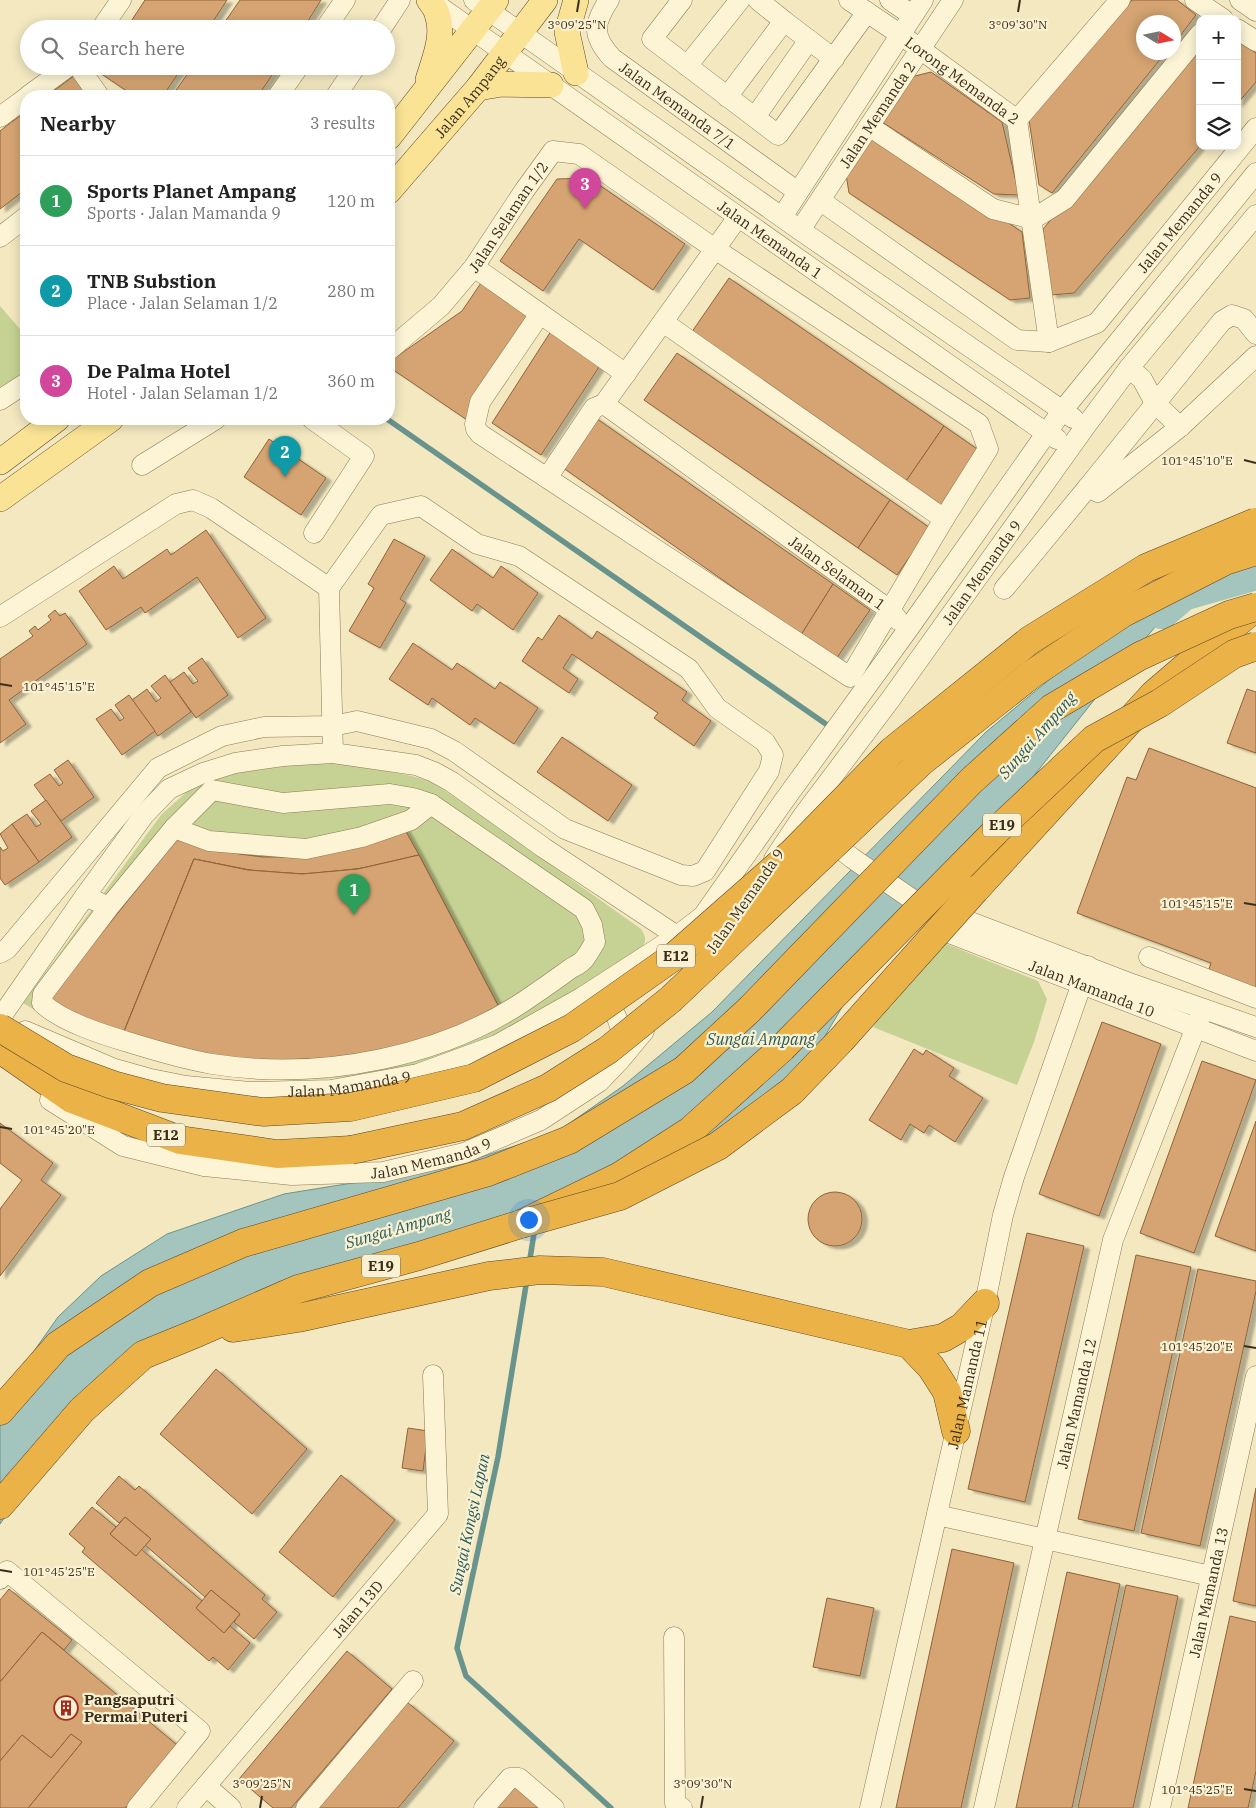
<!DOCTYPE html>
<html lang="en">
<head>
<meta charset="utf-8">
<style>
  :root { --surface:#fff; --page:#f2f2f2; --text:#222; --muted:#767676; --line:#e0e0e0; --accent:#a42a1f }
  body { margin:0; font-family:"IBM Plex Serif",serif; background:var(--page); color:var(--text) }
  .controls { position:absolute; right:15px; top:15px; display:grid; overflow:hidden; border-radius:10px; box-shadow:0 2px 12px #0003 }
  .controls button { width:45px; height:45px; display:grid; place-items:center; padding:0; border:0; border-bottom:1px solid var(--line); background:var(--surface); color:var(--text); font:25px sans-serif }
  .compass { position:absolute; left:1136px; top:15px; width:45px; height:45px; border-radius:50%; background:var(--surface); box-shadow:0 2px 12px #0003; rotate:100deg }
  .you { position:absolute; left:528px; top:1219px; width:18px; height:18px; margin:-12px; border:4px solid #fff; border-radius:50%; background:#1a73e8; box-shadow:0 0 0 8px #1a73e833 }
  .badge { display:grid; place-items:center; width:32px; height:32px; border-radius:50%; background:var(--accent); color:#fff; font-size:16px; font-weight:700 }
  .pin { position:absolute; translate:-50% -41px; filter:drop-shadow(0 1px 2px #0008) }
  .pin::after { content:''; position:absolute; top:26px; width:18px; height:15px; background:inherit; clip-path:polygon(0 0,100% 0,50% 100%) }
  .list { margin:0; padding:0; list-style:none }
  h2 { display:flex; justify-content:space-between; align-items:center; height:65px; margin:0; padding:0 20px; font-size:21px }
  h2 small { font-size:16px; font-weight:400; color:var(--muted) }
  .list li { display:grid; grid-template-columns:32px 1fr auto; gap:15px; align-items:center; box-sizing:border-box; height:90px; padding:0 20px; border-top:1px solid var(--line) }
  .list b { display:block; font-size:19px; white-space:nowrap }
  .list p { margin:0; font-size:16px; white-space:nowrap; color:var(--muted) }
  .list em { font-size:16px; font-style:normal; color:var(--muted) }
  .icon { flex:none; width:28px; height:28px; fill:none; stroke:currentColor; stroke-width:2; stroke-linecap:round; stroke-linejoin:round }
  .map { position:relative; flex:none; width:1256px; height:1808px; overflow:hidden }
  .search { position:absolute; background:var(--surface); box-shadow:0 2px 12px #0003; left:20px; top:20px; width:375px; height:55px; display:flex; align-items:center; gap:12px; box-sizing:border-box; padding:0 18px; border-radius:28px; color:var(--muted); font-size:19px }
  .panel { position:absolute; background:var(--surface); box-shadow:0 2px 12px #0003; left:20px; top:90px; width:375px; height:335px; border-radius:20px }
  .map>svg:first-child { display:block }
  .green { fill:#c5d293 }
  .water { fill:#a4c4be; stroke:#69948d }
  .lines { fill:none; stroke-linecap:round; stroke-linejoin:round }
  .stream { stroke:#69948d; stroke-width:5.5 }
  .river { stroke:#a4c4be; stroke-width:34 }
  .building { fill:#d5a472; stroke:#906339; filter:url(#shadow) }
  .minor-casing { stroke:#8e7956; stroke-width:21 }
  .major-casing { stroke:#5b462b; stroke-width:26 }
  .highway-casing { stroke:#5b462b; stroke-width:29 }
  .minor { stroke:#fcf4d5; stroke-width:20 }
  .major { stroke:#fae394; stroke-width:25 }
  .highway { stroke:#ebb248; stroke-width:28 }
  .highway-bridge-casing { stroke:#5b462b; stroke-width:29; stroke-linecap:butt }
  .highway-bridge { stroke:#ebb248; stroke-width:28 }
  .ticks { fill:none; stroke:#3c2e1c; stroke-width:2 }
  .labels { text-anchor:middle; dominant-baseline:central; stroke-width:4.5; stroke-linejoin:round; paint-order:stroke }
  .shield { fill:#f9f1d1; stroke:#756852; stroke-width:1 }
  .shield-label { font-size:14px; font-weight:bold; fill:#3c2e1c }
  .street-label { font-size:15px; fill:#3c2e1c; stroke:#f9f1d1 }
  .poi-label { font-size:15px; font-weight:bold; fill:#3c2e1c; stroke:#f9f1d1; text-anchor:start }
  .water-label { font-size:16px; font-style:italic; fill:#2a5c5e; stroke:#f9f1d1 }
  .ticks-label { font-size:12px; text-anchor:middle; fill:#3c2e1c; stroke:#f9f1d1; stroke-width:4.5; stroke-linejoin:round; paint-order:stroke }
</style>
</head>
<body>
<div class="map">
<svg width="1256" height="1808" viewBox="0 0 1256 1808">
  <defs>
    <filter id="shadow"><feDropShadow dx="5.5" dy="3" stdDeviation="1" flood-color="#0004"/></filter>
  </defs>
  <rect width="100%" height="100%" fill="#f3e8c0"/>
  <g class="green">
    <polygon points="0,306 26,336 26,370 0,389"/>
    <path d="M325 759 412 776 429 781 452 795 641 929C646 937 647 941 641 949L563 1005 440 1062 376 1074 325 1079 281 1080 236 1077 55 1022 23 1003 161 815 191 788 228 772Z"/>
    <polygon points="927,936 1038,981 1047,999 1034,1042 1017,1085 873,1027"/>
  </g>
  <polygon class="water" points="1183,594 1106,685 1009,807 854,987 803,1073 696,1157 399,1253 144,1356 34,1477 0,1524 0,1399 58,1317 101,1276 167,1234 284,1194 451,1167 557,1132 623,1086 712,1012 986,732 1097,640"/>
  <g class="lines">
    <g class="stream">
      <polyline points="387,419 833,729"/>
      <polyline points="529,1265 535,1227"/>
      <polyline points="527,1279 498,1457 457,1648 466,1676 611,1808"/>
    </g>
    <polyline class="river" points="1162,612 1183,594 1256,573"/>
  </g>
  <g class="building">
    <polygon points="145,0 227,0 208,29 126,29"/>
    <polygon points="240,0 321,0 303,29 220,29"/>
    <polygon points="1132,0 1177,0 1196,15 1174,44 1174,22 1144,22 1144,52 1166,52 1052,193 1039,185 1029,120"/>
    <polygon points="1237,41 1256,53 1256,82 1237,104"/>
    <polygon points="1200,44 1200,146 1074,293 1051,295 1043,229"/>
    <polygon points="101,66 183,66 163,96 134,96 97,71"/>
    <polygon points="193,66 278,66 258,96 172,96"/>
    <polygon points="931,72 1002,122 1019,195 994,194 882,122 911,77"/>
    <polygon points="75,75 91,96 47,96"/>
    <polygon points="26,111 26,189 0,209 0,131"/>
    <polygon points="874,133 1022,232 1030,298 1010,300 849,193 846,174"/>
    <polygon points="589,178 685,244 653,290 579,239 543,291 500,261 557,179"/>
    <polygon points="729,278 944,426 904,484 689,336"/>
    <polygon points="481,283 535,319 467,420 389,367 389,362 462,311"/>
    <polygon points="553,328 603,361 541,455 492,423"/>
    <polygon points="677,353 890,500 858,548 644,400"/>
    <polygon points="593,416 833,584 801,635 559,465"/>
    <polygon points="944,426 980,451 940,509 904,484"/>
    <polygon points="269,439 326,478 301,515 244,477"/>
    <polygon points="890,500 930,528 897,575 858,548"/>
    <polygon points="206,530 266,618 238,638 197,577 145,613 141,607 106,630 79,591 114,566 123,579 167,549 171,555"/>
    <polygon points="394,539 425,556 400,599 406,603 380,648 349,631 374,588 368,584"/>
    <polygon points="452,549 493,578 501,566 538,593 513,630 477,604 472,611 430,580"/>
    <polygon points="833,584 870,610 836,659 801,635"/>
    <polygon points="55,610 60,616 65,613 87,644 9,700 26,724 0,743 0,659 33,636 29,631 35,626 38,630 51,620 48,616"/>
    <polygon points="559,615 592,639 597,631 687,692 682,700 711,721 694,746 654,718 658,713 572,654 563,668 578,679 569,693 522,661 538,637 542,640"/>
    <polygon points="413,643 452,670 457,663 495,689 500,682 538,708 514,744 475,718 470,725 432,698 428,705 389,679"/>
    <polygon points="202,658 228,695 196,718 170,682 184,672 193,684 198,681 188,668"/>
    <polygon points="165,675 191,712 158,736 132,700 147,689 156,702 161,698 151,686"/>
    <polygon points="1247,689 1256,692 1256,753 1227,743"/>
    <polygon points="129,695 155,731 122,755 96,719 111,709 120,721 124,718 115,705"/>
    <polygon points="562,737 632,785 608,821 537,772"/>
    <polygon points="1149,748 1256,788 1256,990 1208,972 1211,963 1077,913 1127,777 1136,780"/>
    <polygon points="68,760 94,797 61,821 34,785 50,774 59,786 63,783 54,770"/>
    <polygon points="46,800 72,837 39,862 12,824 27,814 36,827 41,824 31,811"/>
    <polygon points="12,824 39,862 5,885 0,878 0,847 3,851 8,848 0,834"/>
    <polygon points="404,828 419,855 358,869 321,873 266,872 212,864 194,859 123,1034 71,1013 48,1000 178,838 239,854 263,857 288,857"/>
    <polygon points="404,828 419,855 393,862 352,870 311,874 260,872 194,859 123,1034 71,1013 48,1000 178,838 239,854 263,857 288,857"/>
    <polygon points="419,855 501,1011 377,1055 254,1062 181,1049 123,1034 194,859 232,868 271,873 311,874 372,867"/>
    <polygon points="419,855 501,1011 377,1055 254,1062 181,1049 123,1034 194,859 248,870 302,874 358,869"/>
    <polygon points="419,855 501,1011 375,1055 254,1062 181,1049 123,1034 194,859 248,870 302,874 358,869"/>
    <polygon points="1102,1022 1161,1044 1099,1216 1039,1194"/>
    <polygon points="914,1049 923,1055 926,1050 954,1068 949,1076 983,1098 955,1142 929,1125 924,1133 910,1124 901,1140 869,1120"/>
    <polygon points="1202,1061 1256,1080 1194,1253 1140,1233"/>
    <polygon points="1256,1121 1256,1251 1215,1236"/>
    <polygon points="0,1123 53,1163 41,1180 61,1195 0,1276 0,1209 22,1180 0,1163"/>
    <circle cx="835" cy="1219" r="27"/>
    <polygon points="1027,1233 1084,1246 1025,1502 968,1489"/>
    <polygon points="1136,1255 1191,1267 1134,1531 1078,1519"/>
    <polygon points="1198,1269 1256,1281 1256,1291 1200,1546 1141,1533"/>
    <polygon points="216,1369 307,1449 252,1514 160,1434"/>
    <polygon points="408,1428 428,1431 423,1471 402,1468"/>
    <polygon points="341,1475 395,1520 333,1597 279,1552"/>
    <polygon points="119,1476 135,1490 139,1486 265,1595 262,1599 277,1612 254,1639 234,1622 240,1614 211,1590 205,1597 145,1545 151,1539 125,1517 119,1523 96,1503"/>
    <polygon points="1256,1488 1256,1606 1233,1601"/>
    <polygon points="92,1507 116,1527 110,1534 136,1556 141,1549 202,1601 196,1608 224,1633 230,1626 250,1643 228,1670 213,1657 209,1661 82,1552 85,1548 69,1534"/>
    <polygon points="125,1517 151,1539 136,1556 110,1534"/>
    <polygon points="952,1549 1014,1563 961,1808 896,1808"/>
    <polygon points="1067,1572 1120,1584 1072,1808 1016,1808"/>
    <polygon points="1126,1585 1178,1596 1133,1808 1078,1808"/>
    <polygon points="9,1589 72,1640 64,1650 42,1632 0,1682 0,1600"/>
    <polygon points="211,1590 240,1614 224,1633 196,1608"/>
    <polygon points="827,1598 874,1608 860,1676 813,1667"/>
    <polygon points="1230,1616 1256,1622 1256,1771 1248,1808 1188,1808"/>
    <polygon points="42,1632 177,1745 125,1808 28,1808 82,1742 71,1734 51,1758 22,1735 0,1761 0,1682"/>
    <polygon points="347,1651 392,1689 291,1808 273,1808 239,1779"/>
    <polygon points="407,1702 454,1741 398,1808 318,1808"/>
    <polygon points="71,1734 82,1742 28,1808 0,1808 0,1761 22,1735 51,1758"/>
    <polygon points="511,1783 540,1808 489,1808"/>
  </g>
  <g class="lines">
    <g class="minor-casing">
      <g id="minor">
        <path id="s1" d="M430 0 1046 433 1057 439"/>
        <polyline points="474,0 800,230 1073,418"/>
        <path id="s2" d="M609 0C593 24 592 36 612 58L798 192"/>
        <polyline points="682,0 652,39 778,135 867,12"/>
        <polyline points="758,0 784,21"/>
        <path id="s3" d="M849 0 901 35 1017 120"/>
        <polyline points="890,0 912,15"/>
        <polyline points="1195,0 1223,19"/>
        <polyline points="1240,0 1256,11"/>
        <polyline points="101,29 121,0"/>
        <polyline points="325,29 345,0"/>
        <polyline points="381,29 400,0"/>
        <polyline points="1237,29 1256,41"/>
        <polyline points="78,66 99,96"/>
        <polyline points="687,66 740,0"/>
        <polyline points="28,96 69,66"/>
        <polyline points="278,96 299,66"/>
        <polyline points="336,96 356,66"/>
        <polyline points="727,97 784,21 834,59"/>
        <polyline points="0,117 26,98"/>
        <polyline points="755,117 809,40"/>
        <polyline points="1017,120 1049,342"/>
        <polyline points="1017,120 1120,0"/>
        <polyline points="869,126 993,209 1033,219 1065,199 1200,34"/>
        <path id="s4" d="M821 201 1017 340 1049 342 1097 323 1256 128"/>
        <path id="s5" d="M738 217 604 404 891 611 898 620"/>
        <polyline points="782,217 923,0"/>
        <path id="s6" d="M800 230 953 0"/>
        <polyline points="0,237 26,217"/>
        <polyline points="474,267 626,374"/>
        <polyline points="540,314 480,402 475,424 476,429 480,434 547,478"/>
        <polyline points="663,322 944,519"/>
        <path id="s7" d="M389 350 441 306 474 267 524 191 553 151 579 154 715 249 979 424 988 449 944 519 850 677 547 478 594 408 604 404"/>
        <polyline points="1129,368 1142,379 1155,403 1180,427"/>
        <polyline points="0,400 26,383"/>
        <polyline points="312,419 364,456 314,533"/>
        <polyline points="142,465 216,419"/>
        <polyline points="1088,487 1222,321 1232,315 1244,319 1256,334"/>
        <polyline points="1004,589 1088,487 1098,492 1180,427 1256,356"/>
        <polyline points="0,617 176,504 193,500 211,508 329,588"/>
        <polyline points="174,828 209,841 306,849 362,837 411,820 431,804"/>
        <path id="s8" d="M825 837 852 858 935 915 949 933 1256 1051"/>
        <path id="s9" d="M774 859 802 817 890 700 1085 427 1129 368 1256 215"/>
        <path d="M85 896 109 907 174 828 212 790 283 803 390 794 413 798 431 804 584 909 592 925 595 942C592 947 589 953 585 958 582 963 575 966 570 969 559 977 548 985 536 993 446 1058 320 1081 212 1064 184 1059 157 1051 131 1043 104 1035 62 1022 42 1003L43 994 109 907"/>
        <polyline points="940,915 955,916 1132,984 1256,1027"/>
        <polyline points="0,953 7,949 158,768 222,736 264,727 332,726 357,721 431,739 454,751 565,829 681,875 693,876 705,871 769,771 773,755 765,742 717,708 689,669 519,556 477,544 421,506 381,515 329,588 333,753"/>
        <polyline points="1149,957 1256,998"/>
        <path d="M595 1000C618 1004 622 1029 623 1048"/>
        <polyline points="1,1017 85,896 144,815 169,789 203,773 235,763 283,756 333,753 416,765 434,772 452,782 544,848 677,936 688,939"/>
        <path id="s10" d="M25 1031 112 1068 151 1079 186 1086 250 1092 331 1090 418 1074 497 1045 581 998 677 936 703 916 783 802 909 628 1062 411 1256 173"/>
        <path id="s11" d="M50 1100 123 1146 204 1166 292 1175 383 1172 464 1153 541 1120 599 1082 620 1060 644 1031"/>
        <polyline points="937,1515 1211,1576"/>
        <polyline points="0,1579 7,1571 200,1731 137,1808"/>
        <polyline points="674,1637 675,1803 682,1808"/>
        <polyline points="206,1786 231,1808"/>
        <path id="s12" d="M187 1808 438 1514 433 1375"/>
        <polyline points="306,1808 413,1681"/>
        <polyline points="484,1808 510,1778 519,1778 554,1808"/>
        <path id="s13" d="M870 1808 985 1303 1003 1215 1014 1177 1088 966"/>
        <path id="s14" d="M984 1808 1113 1240 1203 1009"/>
        <path id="s15" d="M1160 1808 1256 1376"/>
      </g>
    </g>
    <g class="major-casing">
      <g id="major">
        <polyline points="576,73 567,32 576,0"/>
        <path d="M428 80C434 60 445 35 437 14 436 9 432 4 429 0"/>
        <polyline points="478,88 502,84 551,85"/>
        <polyline points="389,137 496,0"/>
        <path id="s16" d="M389 191 478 88 545 0"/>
        <polyline points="0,462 57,419"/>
        <polyline points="0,499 111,419"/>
      </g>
    </g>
    <g class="highway-casing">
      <g id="highway">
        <polyline points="975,890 1154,694 1253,609"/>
        <polyline points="0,1049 72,1099 180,1140 277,1154 351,1150"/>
        <polyline points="233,1328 298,1318 489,1276 540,1270 603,1272 909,1344 943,1338 962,1327 985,1303"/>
        <polyline points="909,1344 931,1367 947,1392 956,1431"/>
        <polyline points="0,1411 58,1345 150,1283 243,1243 488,1172 569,1140 684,1070 749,1010"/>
        <polyline points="0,1505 82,1410 143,1355 197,1333 298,1289 419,1256 521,1224 620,1176 690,1131 782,1048"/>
      </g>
    </g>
    <use href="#minor" class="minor"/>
    <use href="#major" class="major"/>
    <use href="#highway" class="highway"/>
    <g class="highway-bridge-casing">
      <g id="highway-bridge">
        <polyline points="749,1010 971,781 1052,708 1140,656 1229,615 1256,607"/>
        <polyline points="0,1028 66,1068 113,1085 162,1098 263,1112 351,1107 474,1078 572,1028 676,955 793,852 892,751 1030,640 1146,568 1256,522"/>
        <polyline points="782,1048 996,831 1094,739 1160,703 1234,654 1256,646"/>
        <polyline points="351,1150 463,1126 548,1088 608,1050 671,999 921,762 1032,674 1123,613 1225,561 1256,551"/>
        <polyline points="521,1224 620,1196 718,1146 792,1091 841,1040 975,890"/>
      </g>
    </g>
    <use href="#highway-bridge" class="highway-bridge"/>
  </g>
  <path class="ticks" d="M577 12 579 0M1018 12 1020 0M1244 460 1256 463M0 684 12 686M1244 903 1256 905M0 1127 12 1129M1244 1346 1256 1348M0 1570 12 1572M1244 1789 1256 1791M260 1808 262 1796M701 1808 703 1796"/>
  <defs>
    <g id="building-ring" transform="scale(1.25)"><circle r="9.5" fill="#f9f1d1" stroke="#a42a1f" stroke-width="1.5"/><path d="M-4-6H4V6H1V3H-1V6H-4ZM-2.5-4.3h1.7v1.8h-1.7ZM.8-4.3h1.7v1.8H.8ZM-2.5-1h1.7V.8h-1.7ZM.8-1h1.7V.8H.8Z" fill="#a42a1f"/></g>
  </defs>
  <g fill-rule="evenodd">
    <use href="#building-ring" x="66" y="1708"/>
  </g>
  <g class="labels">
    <g class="shield">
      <rect x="983" y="813.5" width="38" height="23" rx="4"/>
      <rect x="657" y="944.5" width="38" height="23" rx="4"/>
      <rect x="147" y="1123.5" width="38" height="23" rx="4"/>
      <rect x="362" y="1254.5" width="38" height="23" rx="4"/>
    </g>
    <g class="shield-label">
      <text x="1002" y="825">E19</text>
      <text x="676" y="956">E12</text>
      <text x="166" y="1135">E12</text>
      <text x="381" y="1266">E19</text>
    </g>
    <g class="street-label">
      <text stroke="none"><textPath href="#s3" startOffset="139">Lorong Memanda 2</textPath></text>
      <text stroke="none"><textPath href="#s16" startOffset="124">Jalan Ampang</textPath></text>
      <text stroke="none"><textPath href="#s2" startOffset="146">Jalan Memanda 7/1</textPath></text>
      <text stroke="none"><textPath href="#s6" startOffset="139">Jalan Memanda 2</textPath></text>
      <text stroke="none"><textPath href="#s7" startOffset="180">Jalan Selaman 1/2</textPath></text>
      <text stroke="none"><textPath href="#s4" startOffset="454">Jalan Memanda 9</textPath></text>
      <text stroke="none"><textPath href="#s1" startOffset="416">Jalan Memanda 1</textPath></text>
      <text stroke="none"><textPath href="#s5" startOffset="518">Jalan Selaman 1</textPath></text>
      <text stroke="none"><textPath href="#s9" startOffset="354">Jalan Memanda 9</textPath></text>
      <text transform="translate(745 901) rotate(-55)">Jalan Memanda 9</text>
      <text stroke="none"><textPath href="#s8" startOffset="311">Jalan Mamanda 10</textPath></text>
      <text stroke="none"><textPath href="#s10" startOffset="335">Jalan Mamanda 9</textPath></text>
      <text stroke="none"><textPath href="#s11" startOffset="399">Jalan Memanda 9</textPath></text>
      <text stroke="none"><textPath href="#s13" startOffset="435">Jalan Mamanda 11</textPath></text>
      <text stroke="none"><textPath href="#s14" startOffset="415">Jalan Mamanda 12</textPath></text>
      <text stroke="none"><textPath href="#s15" startOffset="221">Jalan Mamanda 13</textPath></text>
      <text stroke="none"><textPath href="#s12" startOffset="262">Jalan 13D</textPath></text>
    </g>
    <g class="poi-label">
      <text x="84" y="1699">Pangsaputri<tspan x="84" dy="17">Permai Puteri</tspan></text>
    </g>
    <g class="water-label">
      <text transform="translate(1037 735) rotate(-49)">Sungai Ampang</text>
      <text x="761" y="1039">Sungai Ampang</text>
      <text transform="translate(398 1228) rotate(-16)">Sungai Ampang</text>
      <text transform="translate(469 1524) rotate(-78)">Sungai Kongsi Lapan</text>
    </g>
  </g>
  <g class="ticks-label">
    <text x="577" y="29">3°09'25"N</text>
    <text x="1018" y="29">3°09'30"N</text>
    <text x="1197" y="465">101°45'10"E</text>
    <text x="59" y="691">101°45'15"E</text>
    <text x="1197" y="908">101°45'15"E</text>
    <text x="59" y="1134">101°45'20"E</text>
    <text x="1197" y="1351">101°45'20"E</text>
    <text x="59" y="1576">101°45'25"E</text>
    <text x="262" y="1788">3°09'25"N</text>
    <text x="703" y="1788">3°09'30"N</text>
    <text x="1197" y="1794">101°45'25"E</text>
  </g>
</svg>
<div class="controls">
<button>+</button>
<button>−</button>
<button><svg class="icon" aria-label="layers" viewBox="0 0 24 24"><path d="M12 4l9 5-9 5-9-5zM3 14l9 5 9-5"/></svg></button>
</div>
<svg class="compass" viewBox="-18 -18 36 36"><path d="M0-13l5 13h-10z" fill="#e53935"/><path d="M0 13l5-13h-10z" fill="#767676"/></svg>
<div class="you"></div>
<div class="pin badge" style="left:354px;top:915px;background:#2e9e5b">1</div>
<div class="pin badge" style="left:285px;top:477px;background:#0f9aa8">2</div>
<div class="pin badge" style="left:585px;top:209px;background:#d1479c">3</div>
<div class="search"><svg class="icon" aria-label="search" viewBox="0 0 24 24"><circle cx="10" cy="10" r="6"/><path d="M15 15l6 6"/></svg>Search here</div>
<section class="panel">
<h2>Nearby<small>3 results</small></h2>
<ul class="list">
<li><span class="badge" style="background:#2e9e5b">1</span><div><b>Sports Planet Ampang</b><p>Sports · Jalan Mamanda 9</p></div><em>120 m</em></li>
<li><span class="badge" style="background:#0f9aa8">2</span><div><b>TNB Substion</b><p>Place · Jalan Selaman 1/2</p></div><em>280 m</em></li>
<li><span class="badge" style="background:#d1479c">3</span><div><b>De Palma Hotel</b><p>Hotel · Jalan Selaman 1/2</p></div><em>360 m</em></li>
</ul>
</section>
</div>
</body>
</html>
